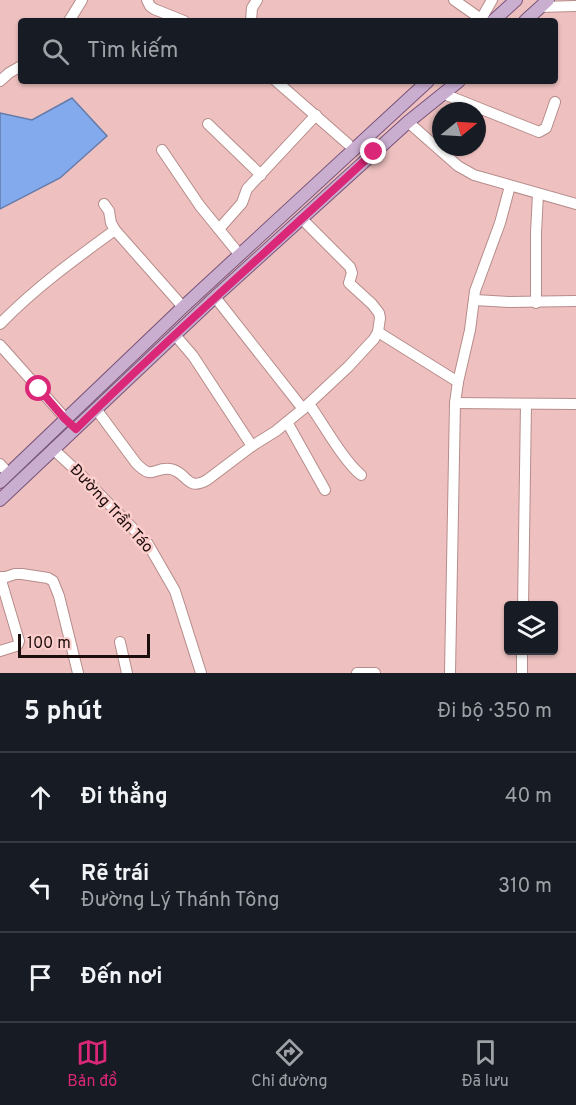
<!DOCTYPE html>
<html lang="vi">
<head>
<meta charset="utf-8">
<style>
  :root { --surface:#171b24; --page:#20242c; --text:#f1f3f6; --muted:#9ea1a6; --line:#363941; --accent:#db2777 }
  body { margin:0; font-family:Overpass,sans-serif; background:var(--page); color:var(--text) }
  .controls { position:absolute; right:18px; bottom:18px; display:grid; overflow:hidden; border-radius:6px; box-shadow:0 2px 4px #0004 }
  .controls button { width:54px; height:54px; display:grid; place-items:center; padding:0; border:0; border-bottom:2px solid var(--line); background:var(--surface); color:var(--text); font:30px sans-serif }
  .compass { position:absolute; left:432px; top:102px; width:54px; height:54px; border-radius:50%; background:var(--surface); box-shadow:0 2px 4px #0004; rotate:72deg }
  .scale { position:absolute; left:18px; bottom:15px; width:132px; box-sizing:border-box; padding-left:6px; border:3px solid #1d0e0e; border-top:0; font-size:16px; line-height:21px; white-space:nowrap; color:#1d0e0e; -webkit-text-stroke:4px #fccecc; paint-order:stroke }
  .stop { position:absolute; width:18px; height:18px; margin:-14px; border:4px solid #db2777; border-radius:50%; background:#fff }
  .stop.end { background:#db2777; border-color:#fff; box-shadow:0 2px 6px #0008 }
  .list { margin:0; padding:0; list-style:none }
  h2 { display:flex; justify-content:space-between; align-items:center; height:78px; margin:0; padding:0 24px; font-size:26px }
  h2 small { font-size:20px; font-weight:400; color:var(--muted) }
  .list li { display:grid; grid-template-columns:39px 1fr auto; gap:18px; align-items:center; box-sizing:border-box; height:90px; padding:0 24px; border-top:2px solid var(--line) }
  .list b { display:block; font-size:22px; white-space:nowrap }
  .list p { margin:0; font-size:20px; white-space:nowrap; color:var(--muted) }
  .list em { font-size:20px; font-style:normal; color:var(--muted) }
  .icon { flex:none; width:33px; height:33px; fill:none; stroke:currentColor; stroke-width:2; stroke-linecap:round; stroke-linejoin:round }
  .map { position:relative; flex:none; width:576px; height:673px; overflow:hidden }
  .search { position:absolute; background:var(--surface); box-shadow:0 2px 4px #0004; left:18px; right:18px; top:18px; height:66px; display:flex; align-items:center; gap:15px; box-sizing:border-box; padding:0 21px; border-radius:6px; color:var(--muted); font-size:22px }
  .sheet { height:348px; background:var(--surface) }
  nav { display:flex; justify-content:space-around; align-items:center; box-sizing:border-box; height:84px; border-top:2px solid var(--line); background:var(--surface); font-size:16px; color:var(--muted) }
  nav a { display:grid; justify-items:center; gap:3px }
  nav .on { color:var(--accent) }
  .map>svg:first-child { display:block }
  .water { fill:#83aaec; stroke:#647ba9; stroke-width:1.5 }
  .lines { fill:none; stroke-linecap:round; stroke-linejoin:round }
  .minor-casing { stroke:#b68c8a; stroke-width:12 }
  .major-casing { stroke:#775378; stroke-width:14 }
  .minor { stroke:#fff; stroke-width:10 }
  .major { stroke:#caaed0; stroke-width:12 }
  .route { stroke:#db2777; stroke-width:8 }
  .labels { text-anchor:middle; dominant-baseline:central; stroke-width:5; stroke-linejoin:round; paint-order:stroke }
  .street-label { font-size:16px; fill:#1d0e0e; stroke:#fccecc }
</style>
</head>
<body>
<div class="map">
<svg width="576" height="673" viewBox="0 0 576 673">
  <rect width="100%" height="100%" fill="#eec1c0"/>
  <polygon class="water" points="72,98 107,136 60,178 0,209 0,113 32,120"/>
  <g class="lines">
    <g class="minor-casing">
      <g id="minor">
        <polyline points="147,0 150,6 154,9 184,21"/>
        <polyline points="454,0 481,19"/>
        <polyline points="540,7 576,6"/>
        <polyline points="69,21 82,0"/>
        <polyline points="251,21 252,8 257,0"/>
        <polyline points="480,21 492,0"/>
        <polyline points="0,81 9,73 21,66"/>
        <polyline points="276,81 348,144"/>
        <polyline points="444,94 539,132 546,128 555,102"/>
        <polyline points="408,122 458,166 474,175 576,204"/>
        <polyline points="208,124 261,175"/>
        <polyline points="162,150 200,206 239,254"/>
        <polyline points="104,204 109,211 111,223 115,230 183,307"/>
        <polyline points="219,229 242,203 247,189 316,115"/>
        <polyline points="215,297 303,409"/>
        <polyline points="475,300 509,302 576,301"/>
        <polyline points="536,303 536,233 538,194"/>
        <path d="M0 324C35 288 75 259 115 230"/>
        <polyline points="378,332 458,382"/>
        <polyline points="175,335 193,356 252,446"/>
        <polyline points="0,345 65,418"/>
        <polyline points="455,403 576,404"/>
        <path d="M309 404C324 425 343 460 361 475"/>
        <path d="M96 409 136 463C153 481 153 467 170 469 187 471 186 492 207 480L252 446 276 431 303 409 348 367 374 339 378 332 380 318 379 313 372 304 349 283 352 273 350 267 302 219"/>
        <polyline points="287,422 325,490"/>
        <polyline points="53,449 79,473 148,544 175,591 201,673"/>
        <polyline points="0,464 9,474"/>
        <polyline points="0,577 6,577 15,574 22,574 48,578 53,581 59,596 78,673"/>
        <polyline points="523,606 526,404"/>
        <polyline points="120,642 127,673"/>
        <polyline points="0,651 16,646 18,644 19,641 0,577"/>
        <polyline points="357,673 375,673"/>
        <polyline points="450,673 455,403 458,382 470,330 475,291 500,223 510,186"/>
        <polyline points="522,673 522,650"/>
      </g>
    </g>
    <g class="major-casing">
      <g id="major">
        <polyline points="493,21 516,0"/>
        <polyline points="525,21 548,0"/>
        <polyline points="0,482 183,307 428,81"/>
        <polyline points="0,500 215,297 408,122 459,81"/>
      </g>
    </g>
    <use href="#minor" class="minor"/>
    <use href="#major" class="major"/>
  </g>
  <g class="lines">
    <path class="route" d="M39 389 64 418 76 429C173 333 275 245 374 152"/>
  </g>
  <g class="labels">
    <g class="street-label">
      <text transform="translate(111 509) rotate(47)">Đường Trần Táo</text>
    </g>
  </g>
</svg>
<div class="controls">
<button><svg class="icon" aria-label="layers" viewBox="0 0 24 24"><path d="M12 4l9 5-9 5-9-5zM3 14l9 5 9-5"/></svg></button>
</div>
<svg class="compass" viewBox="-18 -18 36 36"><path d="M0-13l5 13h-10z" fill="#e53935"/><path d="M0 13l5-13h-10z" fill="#9ea1a6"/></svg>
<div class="scale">100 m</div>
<div class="stop" style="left:39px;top:389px"></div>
<div class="stop end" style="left:374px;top:152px"></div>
<div class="search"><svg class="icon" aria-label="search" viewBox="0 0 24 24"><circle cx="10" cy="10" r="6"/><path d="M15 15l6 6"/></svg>Tìm kiếm</div>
</div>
<section class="sheet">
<h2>5 phút<small>Đi bộ · 350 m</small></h2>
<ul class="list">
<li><svg class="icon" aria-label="ahead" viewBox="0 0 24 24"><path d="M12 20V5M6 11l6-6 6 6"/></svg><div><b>Đi thẳng</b></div><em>40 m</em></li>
<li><svg class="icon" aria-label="left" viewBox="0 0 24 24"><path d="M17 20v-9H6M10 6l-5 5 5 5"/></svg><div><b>Rẽ trái</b><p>Đường Lý Thánh Tông</p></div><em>310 m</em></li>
<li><svg class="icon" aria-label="arrive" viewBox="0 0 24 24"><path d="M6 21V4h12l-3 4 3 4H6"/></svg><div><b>Đến nơi</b></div></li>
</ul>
</section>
<nav>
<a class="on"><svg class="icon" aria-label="map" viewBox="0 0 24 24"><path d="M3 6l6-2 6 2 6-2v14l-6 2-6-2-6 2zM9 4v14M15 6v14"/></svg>Bản đồ</a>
<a><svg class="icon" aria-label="directions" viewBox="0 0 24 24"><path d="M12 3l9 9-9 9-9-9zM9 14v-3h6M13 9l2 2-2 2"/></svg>Chỉ đường</a>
<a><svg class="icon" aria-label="saved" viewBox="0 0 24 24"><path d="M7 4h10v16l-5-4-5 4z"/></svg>Đã lưu</a>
</nav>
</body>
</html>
